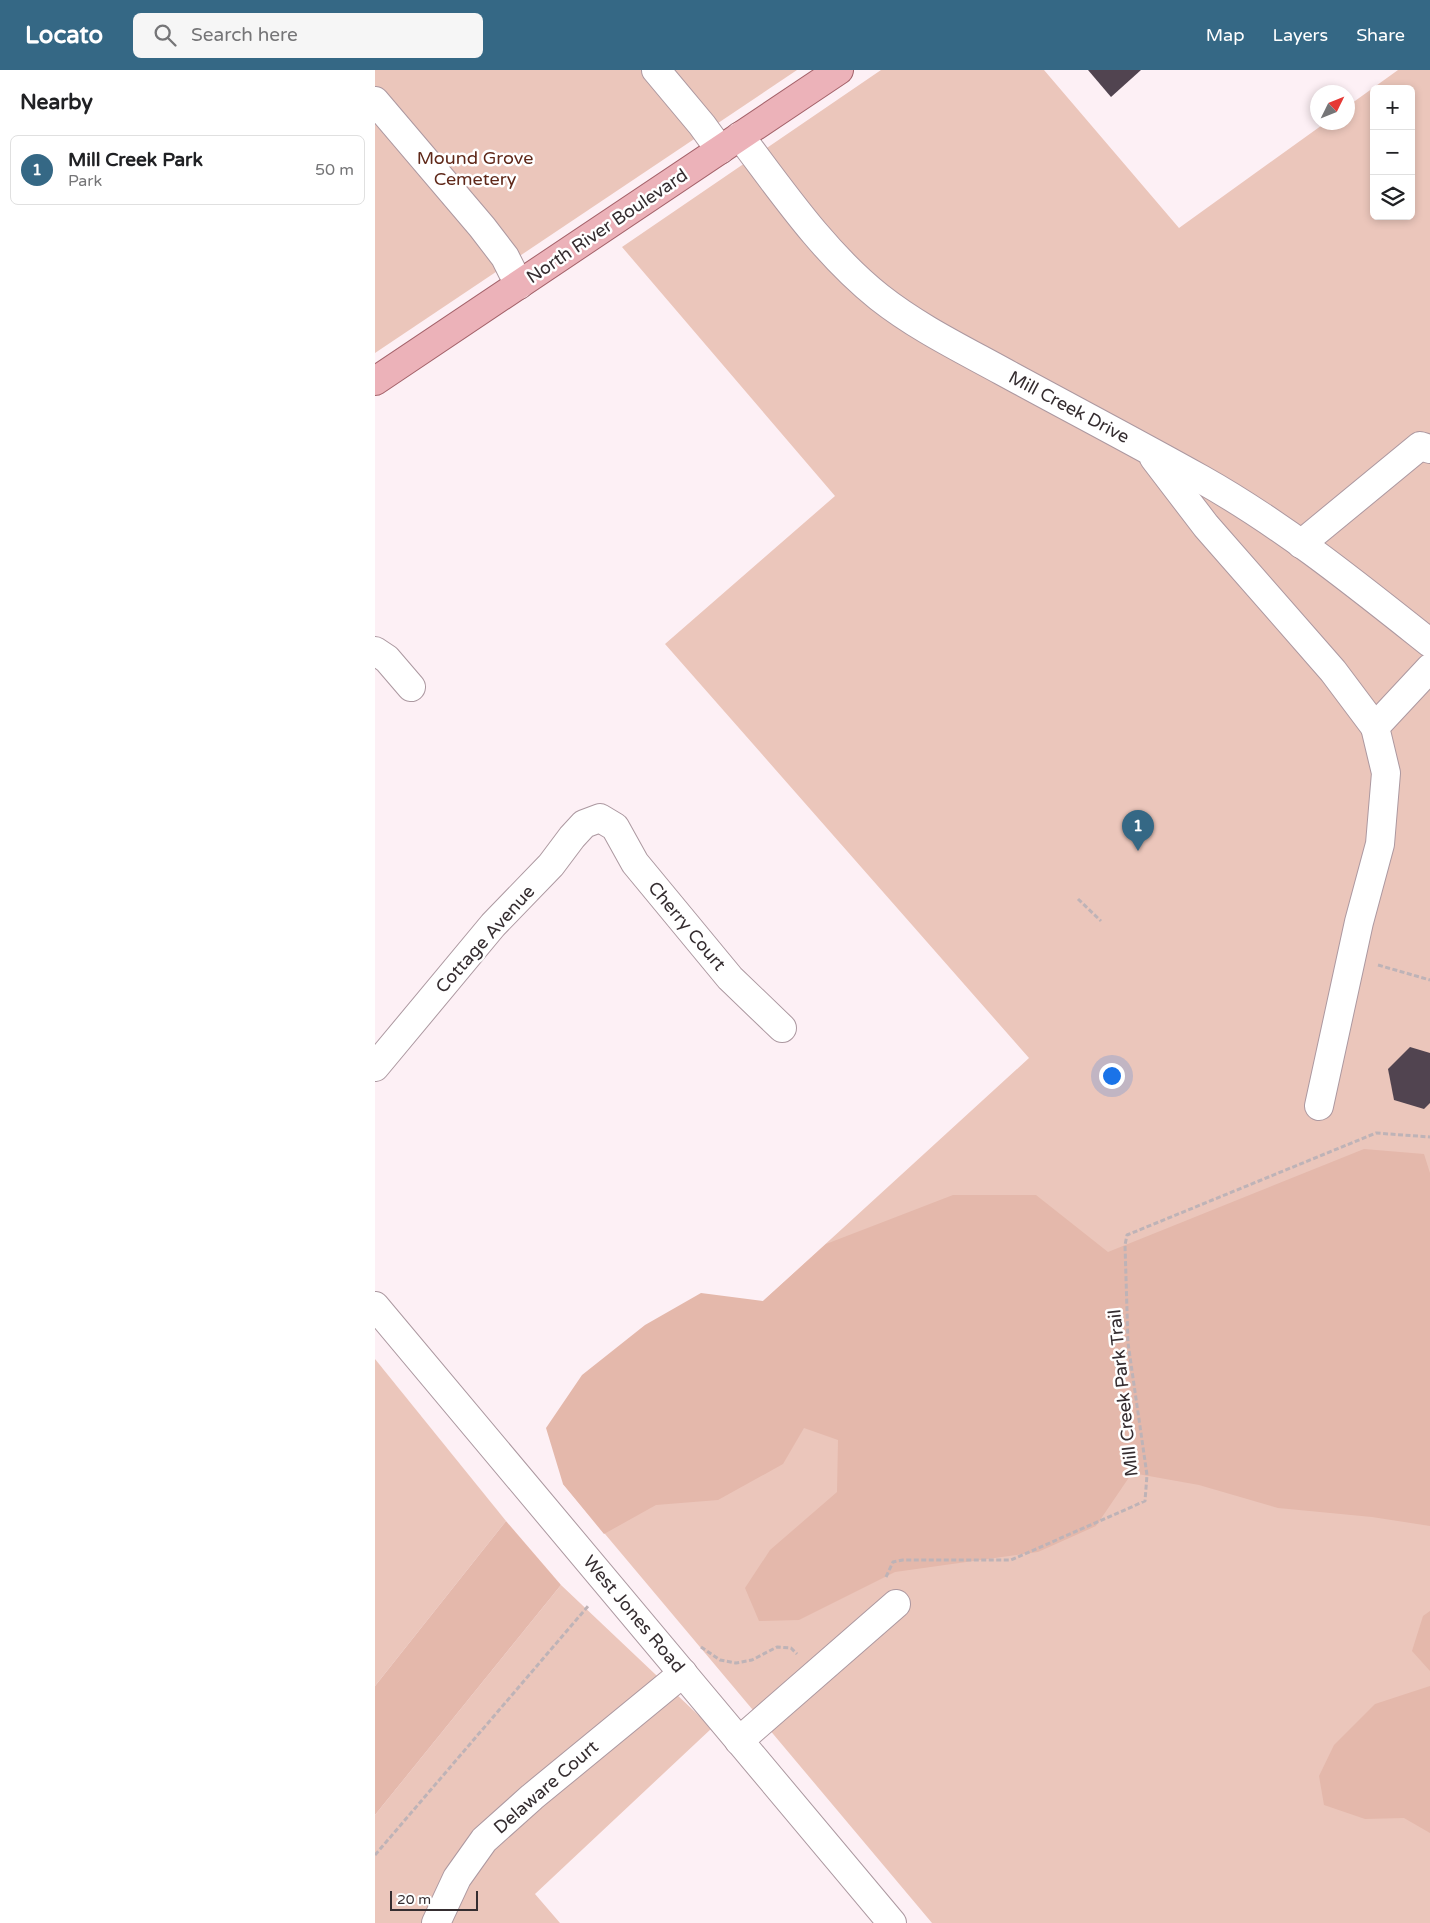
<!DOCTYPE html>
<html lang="en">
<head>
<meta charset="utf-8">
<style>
  :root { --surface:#fff; --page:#f6f6f6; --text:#202124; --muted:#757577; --line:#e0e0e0; --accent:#356885 }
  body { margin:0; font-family:"Varela Round",sans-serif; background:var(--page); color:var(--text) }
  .controls { position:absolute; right:15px; top:15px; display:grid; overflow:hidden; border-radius:8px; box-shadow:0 2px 8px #0003 }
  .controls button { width:45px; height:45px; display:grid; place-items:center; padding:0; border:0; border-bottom:1px solid var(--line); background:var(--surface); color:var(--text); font:25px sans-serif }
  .compass { position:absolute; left:935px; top:15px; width:45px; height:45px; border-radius:50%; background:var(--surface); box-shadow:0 2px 8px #0003; rotate:47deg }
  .scale { position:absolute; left:15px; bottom:12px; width:88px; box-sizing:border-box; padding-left:5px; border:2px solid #352d30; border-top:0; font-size:14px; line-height:18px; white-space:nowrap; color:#352d30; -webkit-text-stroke:4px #fff; paint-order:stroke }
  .you { position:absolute; left:736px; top:1005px; width:18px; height:18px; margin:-12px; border:4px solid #fff; border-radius:50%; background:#1a73e8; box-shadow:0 0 0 8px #1a73e833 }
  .badge { display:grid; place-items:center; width:32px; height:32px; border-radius:50%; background:var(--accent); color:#fff; font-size:16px; font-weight:700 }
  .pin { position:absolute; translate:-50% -41px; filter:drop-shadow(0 1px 2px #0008) }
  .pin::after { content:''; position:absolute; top:26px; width:18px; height:15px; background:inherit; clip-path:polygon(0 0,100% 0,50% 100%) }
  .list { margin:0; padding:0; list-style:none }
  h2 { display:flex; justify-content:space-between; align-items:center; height:65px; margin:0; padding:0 20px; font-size:21px }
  h2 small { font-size:16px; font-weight:400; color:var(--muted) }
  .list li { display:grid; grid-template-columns:32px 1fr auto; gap:15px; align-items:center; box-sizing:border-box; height:70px; margin:0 10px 10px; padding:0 10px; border:1px solid var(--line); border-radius:8px }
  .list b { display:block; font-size:19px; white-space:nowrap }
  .list p { margin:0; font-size:16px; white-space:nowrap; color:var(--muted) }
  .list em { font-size:16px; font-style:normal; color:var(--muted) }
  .icon { flex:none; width:28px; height:28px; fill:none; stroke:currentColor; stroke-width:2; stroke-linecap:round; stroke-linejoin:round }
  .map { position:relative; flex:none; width:1055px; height:1853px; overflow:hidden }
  header { display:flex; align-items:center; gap:30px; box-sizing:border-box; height:70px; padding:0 25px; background:var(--accent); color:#fff }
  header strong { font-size:24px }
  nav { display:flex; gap:28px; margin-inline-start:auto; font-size:18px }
  .search { width:350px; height:45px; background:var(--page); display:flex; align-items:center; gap:12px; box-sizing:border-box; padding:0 18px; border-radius:8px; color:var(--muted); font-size:19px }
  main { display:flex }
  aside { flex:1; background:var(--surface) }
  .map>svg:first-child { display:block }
  .green { fill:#ebc6bb; fill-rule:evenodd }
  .forest { fill:#e4b8ab }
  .building { fill:#514450 }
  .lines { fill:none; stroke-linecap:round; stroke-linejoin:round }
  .minor-casing { stroke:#ac98a0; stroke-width:30 }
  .major-casing { stroke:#a4626a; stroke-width:30 }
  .path { stroke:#beb3b7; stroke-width:3; stroke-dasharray:5 2.5; stroke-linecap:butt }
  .minor { stroke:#fff; stroke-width:28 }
  .major { stroke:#ecb2b9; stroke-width:28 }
  .labels { text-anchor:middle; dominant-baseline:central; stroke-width:5; stroke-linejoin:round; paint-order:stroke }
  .park-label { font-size:18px; fill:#5f2819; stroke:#fff }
  .street-label { font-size:18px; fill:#352d30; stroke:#fff }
</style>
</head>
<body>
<header>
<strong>Locato</strong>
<div class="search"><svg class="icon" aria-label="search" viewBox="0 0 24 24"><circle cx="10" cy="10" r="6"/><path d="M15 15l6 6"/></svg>Search here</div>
<nav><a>Map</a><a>Layers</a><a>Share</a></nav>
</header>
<main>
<aside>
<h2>Nearby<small></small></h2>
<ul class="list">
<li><span class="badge">1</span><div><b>Mill Creek Park</b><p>Park</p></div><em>50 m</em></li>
</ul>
</aside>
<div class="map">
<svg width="1055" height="1853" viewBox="0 0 1055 1853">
  <rect width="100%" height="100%" fill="#fdf0f5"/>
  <g class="green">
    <polygon points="0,0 422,0 0,283"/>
    <path d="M506 0H669L804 158 950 53 972 52 973 36 1023 0H1055V1853H557L188 1414 654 988 290 574 460 426 247 177ZM999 19H1036V146H999Z"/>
    <polygon points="0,1289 131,1451 0,1616"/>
    <polygon points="186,1515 337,1658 160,1824 185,1853 0,1853 0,1745"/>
  </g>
  <g class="forest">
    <polygon points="989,1079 1049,1084 1055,1103 1055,1456 997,1447 903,1438 824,1415 757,1403 721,1456 663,1482 520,1502 424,1550 384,1551 370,1518 395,1480 462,1422 463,1370 429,1358 408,1394 343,1430 281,1435 229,1464 188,1414 171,1358 207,1305 270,1255 326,1223 388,1231 451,1174 578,1125 661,1125 733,1182"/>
    <polygon points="131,1451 186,1515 0,1745 0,1616"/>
    <polygon points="1055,1541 1055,1601 1037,1581 1048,1546"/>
    <polygon points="1055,1616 1055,1763 1029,1748 990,1749 949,1735 944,1706 959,1675 1000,1634"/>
  </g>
  <g class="building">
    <polygon points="713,0 766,0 736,27"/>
    <polygon points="1035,977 1055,983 1055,1033 1049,1039 1019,1030 1013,999"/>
  </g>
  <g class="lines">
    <g class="minor-casing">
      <g id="minor">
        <polyline points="281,0 327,55 345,80"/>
        <polyline points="0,31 107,157 130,187 144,215"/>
        <path d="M365 66C408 123 449 183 504 227 542 257 585 278 627 301 693 337 760 372 826 409 908 455 982 515 1055 573"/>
        <polyline points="779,388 831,456 958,601 1000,657"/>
        <polyline points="926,474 1045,376 1055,379"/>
        <polyline points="0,581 12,589 36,617"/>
        <polyline points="0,997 118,855 176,795 197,767 209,754 225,748 240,757 260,793 355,908 407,958"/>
        <polyline points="944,1036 984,852 1005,774 1011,703 1000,657 1055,598"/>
        <polyline points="0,1236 517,1853"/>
        <polyline points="364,1671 521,1534"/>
        <polyline points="61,1853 82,1808 109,1770 157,1727 308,1603"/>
      </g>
    </g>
    <g class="major-casing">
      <polyline id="major" points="0,311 464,0"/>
    </g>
    <g class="path">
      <polyline points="703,829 726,851"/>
      <polyline points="1003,895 1055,910"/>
      <polyline points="511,1507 518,1492 528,1490 636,1490 770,1431 772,1405 753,1273 750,1175 752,1165 1001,1063 1055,1067"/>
      <polyline points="326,1577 345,1590 361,1593 377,1590 402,1577 416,1578 422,1584"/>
      <polyline points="0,1785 214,1535"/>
    </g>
    <use href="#minor" class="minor"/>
    <use href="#major" class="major"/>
  </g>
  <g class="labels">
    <g class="park-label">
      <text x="100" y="88">Mound Grove<tspan x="100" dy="21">Cemetery</tspan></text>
    </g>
    <g class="street-label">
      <text transform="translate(232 156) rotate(-34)">North River Boulevard</text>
      <text transform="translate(694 337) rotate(28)">Mill Creek Drive</text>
      <text transform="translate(312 856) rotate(50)">Cherry Court</text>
      <text transform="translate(110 869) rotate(-48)">Cottage Avenue</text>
      <text transform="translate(748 1323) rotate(-96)">Mill Creek Park Trail</text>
      <text transform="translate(259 1544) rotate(50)">West Jones Road</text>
      <text transform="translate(171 1717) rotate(-41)">Delaware Court</text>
    </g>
  </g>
</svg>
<div class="controls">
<button>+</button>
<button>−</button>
<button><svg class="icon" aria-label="layers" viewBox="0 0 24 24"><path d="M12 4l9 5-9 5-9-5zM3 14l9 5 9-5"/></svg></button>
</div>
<svg class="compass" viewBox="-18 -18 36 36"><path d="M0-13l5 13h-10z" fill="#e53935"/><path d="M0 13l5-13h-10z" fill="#757577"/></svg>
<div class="scale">20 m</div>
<div class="you"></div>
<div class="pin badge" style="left:763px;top:781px">1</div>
</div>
</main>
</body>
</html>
